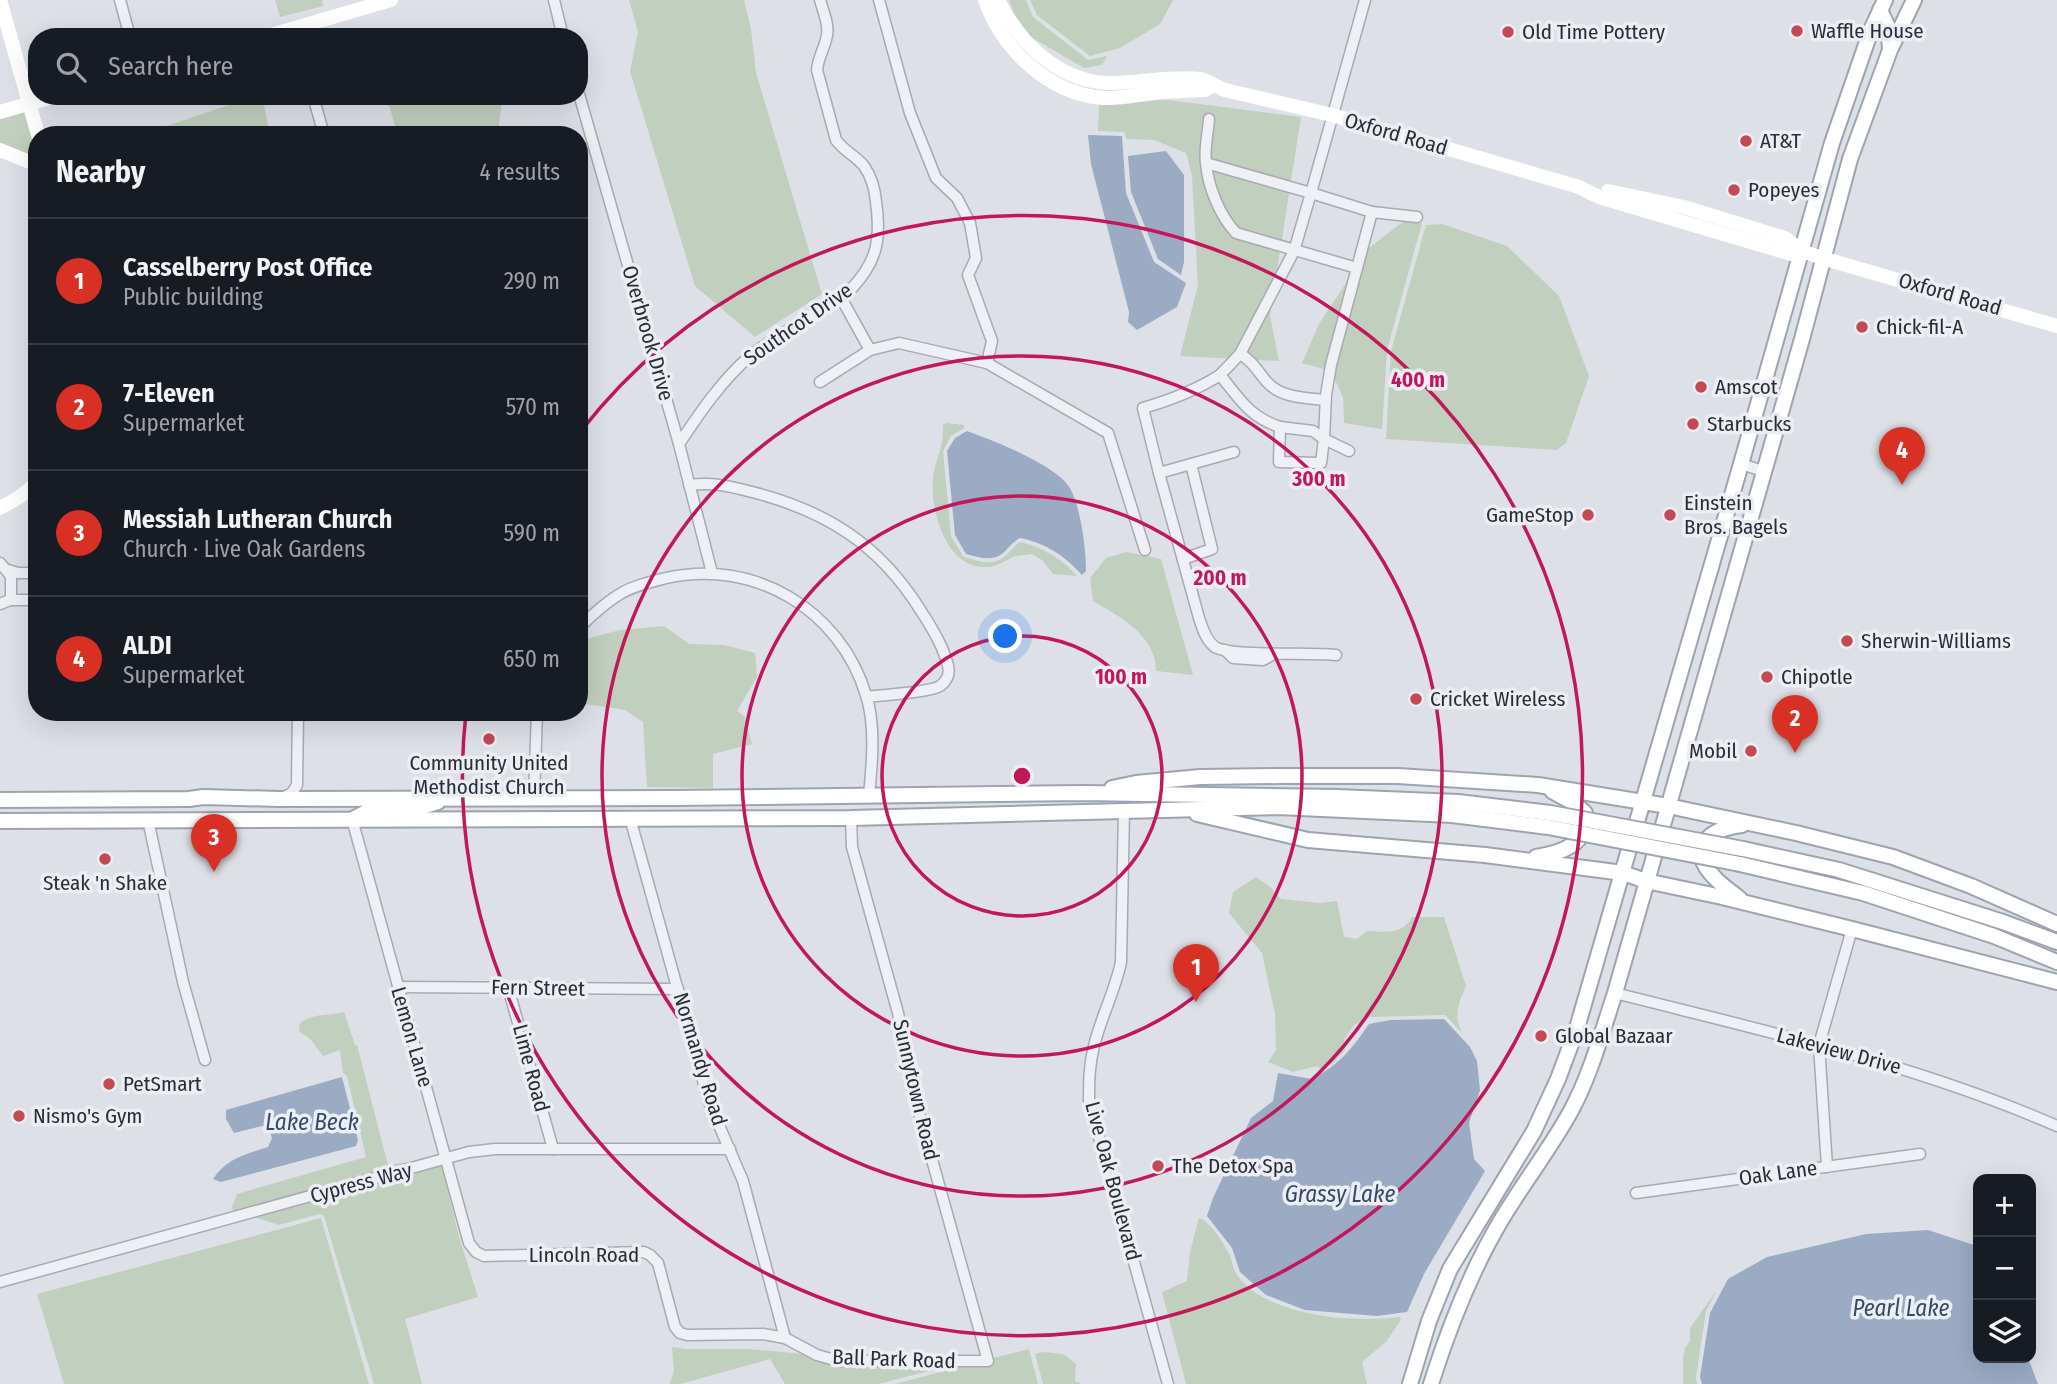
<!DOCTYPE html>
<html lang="en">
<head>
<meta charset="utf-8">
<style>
  :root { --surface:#171b24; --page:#20242c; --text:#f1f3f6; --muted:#9ea1a6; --line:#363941; --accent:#d93025 }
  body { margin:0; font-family:"Fira Sans Condensed",sans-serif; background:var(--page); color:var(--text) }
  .controls { position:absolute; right:21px; bottom:21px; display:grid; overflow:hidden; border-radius:14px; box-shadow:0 7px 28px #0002 }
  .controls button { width:63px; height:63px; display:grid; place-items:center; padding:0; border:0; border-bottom:2px solid var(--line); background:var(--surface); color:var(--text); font:35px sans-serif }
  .you { position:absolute; left:1006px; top:637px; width:24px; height:24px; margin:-18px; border:5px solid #fff; border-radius:50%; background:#1a73e8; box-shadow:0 0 0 10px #1a73e833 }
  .badge { display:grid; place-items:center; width:46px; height:46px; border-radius:50%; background:var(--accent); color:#fff; font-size:23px; font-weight:700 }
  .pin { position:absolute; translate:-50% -58px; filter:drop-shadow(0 2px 4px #0008) }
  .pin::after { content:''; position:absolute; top:37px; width:24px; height:21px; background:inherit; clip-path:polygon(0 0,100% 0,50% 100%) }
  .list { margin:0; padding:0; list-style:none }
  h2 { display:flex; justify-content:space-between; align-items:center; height:91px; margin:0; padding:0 28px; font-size:30px }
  h2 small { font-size:23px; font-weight:400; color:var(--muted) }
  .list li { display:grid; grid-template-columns:46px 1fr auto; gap:21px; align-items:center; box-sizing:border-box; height:126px; padding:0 28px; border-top:2px solid var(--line) }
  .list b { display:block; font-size:26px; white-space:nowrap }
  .list p { margin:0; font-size:23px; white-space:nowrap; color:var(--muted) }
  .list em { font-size:23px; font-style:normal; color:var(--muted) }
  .icon { flex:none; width:38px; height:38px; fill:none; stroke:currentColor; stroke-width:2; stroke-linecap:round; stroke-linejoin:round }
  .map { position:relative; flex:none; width:2057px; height:1384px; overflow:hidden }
  .search { position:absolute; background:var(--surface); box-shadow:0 7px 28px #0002; left:28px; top:28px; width:560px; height:77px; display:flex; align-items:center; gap:18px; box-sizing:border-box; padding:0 24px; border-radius:28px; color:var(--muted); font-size:26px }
  .panel { position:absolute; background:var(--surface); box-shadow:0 7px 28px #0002; left:28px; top:126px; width:560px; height:595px; border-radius:28px }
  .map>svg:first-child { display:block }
  .green { fill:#c1cfbe }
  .water { fill:#9aabc3 }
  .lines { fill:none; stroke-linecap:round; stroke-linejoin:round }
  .street-casing { stroke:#a7aab3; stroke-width:13 }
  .primary-casing { stroke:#9da3b0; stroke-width:18 }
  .street { stroke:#eff0f4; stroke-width:10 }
  .secondary { stroke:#fff; stroke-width:14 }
  .primary { stroke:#fff; stroke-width:14 }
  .primary-bridge-casing { stroke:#9da3b0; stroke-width:18; stroke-linecap:butt }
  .primary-bridge { stroke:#fff; stroke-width:14 }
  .ring { fill:none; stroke:#c2185b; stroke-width:3.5 }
  .poi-dot { fill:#c34952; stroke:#eceef3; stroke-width:2.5 }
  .labels { text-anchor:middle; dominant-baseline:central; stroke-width:7; stroke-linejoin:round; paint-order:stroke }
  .poi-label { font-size:21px; fill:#282d3b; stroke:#eceef3; text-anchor:start }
  .street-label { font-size:21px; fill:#282d3b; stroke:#eceef3 }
  .water-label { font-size:23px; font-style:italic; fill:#35496b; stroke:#eceef3 }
  .centre { fill:#c2185b; stroke:#eceef3; stroke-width:3.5 }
  .ring-label { font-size:21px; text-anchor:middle; font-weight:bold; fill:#c2185b; stroke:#eceef3; stroke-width:7; stroke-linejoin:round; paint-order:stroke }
</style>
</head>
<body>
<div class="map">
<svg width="2057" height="1384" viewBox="0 0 2057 1384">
  <rect width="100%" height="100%" fill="#dde0e6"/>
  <g class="green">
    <polygon points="275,0 322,0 323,6 280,17"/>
    <polygon points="629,0 744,0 751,29 756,73 822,294 755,337 695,286 630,71 638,32"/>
    <polygon points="1009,0 1026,0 1033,17 1088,60 1107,56 1102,65 1084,68 1031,37 1014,13"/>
    <polygon points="1030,0 1173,0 1160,24 1120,48 1090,56 1037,15"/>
    <polygon points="255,96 262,96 270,135 166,135 164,127"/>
    <polygon points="386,96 503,96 498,131 501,135 398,135"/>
    <polygon points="1168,100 1301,117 1270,316 1279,361 1180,356 1198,285 1192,176 1186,153 1154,140 1127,139 1124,132 1098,131 1099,102"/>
    <polygon points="24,111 37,153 37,160 0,145 0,118"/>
    <polygon points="1404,221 1422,223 1387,350 1382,429 1344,423 1343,397 1331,371 1302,363 1319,324 1369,248"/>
    <polygon points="1442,224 1507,246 1559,296 1589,376 1566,443 1557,450 1386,439 1391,351 1426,225"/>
    <path d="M947 423 964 425V428L951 436 943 451 951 536 963 556C977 562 996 567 1007 554 1012 549 1014 546 1020 542 1043 547 1062 559 1077 576L1053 574 1042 560 1032 554C1027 555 1021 555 1016 556 1005 560 998 567 986 567 946 569 930 510 933 479 935 458 944 450 943 425Z"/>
    <path d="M1126 552 1161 559 1193 675 1156 671C1156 635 1120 617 1093 601L1090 578 1106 558Z"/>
    <polygon points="664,626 689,644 724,645 755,653 757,677 737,711 745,717 752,744 713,754 713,788 647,787 643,722 625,710 579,703 579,641 620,630"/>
    <path d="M1256 877 1269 886 1281 899 1319 903 1337 901 1344 937 1357 939 1367 931C1386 932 1402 935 1412 917H1444L1466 986C1458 1003 1452 1021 1465 1036L1445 1015 1370 1017 1354 1025 1344 1039 1345 1050 1333 1063 1322 1069 1317 1066 1293 1072 1268 1062 1276 1050 1275 1014 1262 953 1229 913 1233 892Z"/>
    <path d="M344 1012 355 1045H357L388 1165 426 1160 237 1211 231 1209 237 1194 366 1157 347 1076 343 1073 340 1050 323 1056 311 1040 299 1031 300 1023C314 1013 326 1016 344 1012Z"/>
    <polygon points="442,1165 459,1237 478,1297 405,1319 422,1384 374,1384 324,1216 320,1214 279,1225 254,1217"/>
    <polygon points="321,1218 369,1384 64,1384 37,1294"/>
    <path d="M1199 1218C1210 1222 1221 1239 1227 1250 1232 1257 1232 1268 1237 1275 1267 1317 1353 1323 1400 1317L1401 1320 1386 1342 1362 1362 1367 1384H1186L1162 1292 1187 1281 1190 1252Z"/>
    <polygon points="1717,1290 1706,1311 1696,1377 1697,1384 1683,1384 1683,1359 1685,1348 1690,1341 1690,1328"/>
    <polygon points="672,1347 685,1349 748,1349 805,1354 836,1366 948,1366 878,1384 785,1384 770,1359 680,1384 670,1384 674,1370"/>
    <polygon points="1029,1349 1038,1384 895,1384"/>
    <polygon points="1043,1352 1063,1354 1076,1364 1075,1381 1082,1384 1043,1384 1035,1354"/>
  </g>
  <g class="water">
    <polygon points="1088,135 1122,136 1126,193 1154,262 1186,283 1177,307 1137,330 1128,322 1129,312 1091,164"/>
    <polygon points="1166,151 1184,175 1184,262 1181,275 1158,259 1131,192 1128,156"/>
    <path d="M967 431C992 440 1060 466 1071 490 1081 510 1086 549 1086 571L1082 575C1065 556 1046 543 1020 538 1010 544 1008 549 1002 554 991 562 978 557 966 554L955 535 947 451 955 438Z"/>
    <path d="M1444 1019 1470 1047 1477 1061 1480 1090 1469 1123 1474 1159 1485 1171 1424 1274 1407 1312 1377 1316 1305 1310 1266 1295 1240 1272 1232 1248 1207 1216 1213 1198 1251 1118 1273 1101 1278 1073 1312 1079C1340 1064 1351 1050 1369 1024L1390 1020Z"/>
    <path d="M342 1077 358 1140 356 1146 221 1182 213 1179C226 1159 246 1154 268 1147L272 1138 269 1129 262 1126 234 1133 226 1119V1110Z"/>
    <polygon points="1928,1230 1977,1246 1978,1248 1978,1358 2028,1358 2038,1384 1702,1384 1700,1377 1710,1313 1728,1279 1767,1257 1866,1234"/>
  </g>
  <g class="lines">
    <g class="street-casing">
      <g id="street">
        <polyline points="120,0 130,37"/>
        <polyline points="554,0 563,37"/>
        <polyline points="879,0 910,113 936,178 957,198 970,223 976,258 968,275 992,341 987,363"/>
        <polyline points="579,94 679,444 712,573"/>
        <polyline points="313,96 324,135"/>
        <path d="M1209 119C1208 133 1204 149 1206 163 1208 187 1220 216 1236 233L1357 268"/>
        <polyline points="1206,163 1311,193 1294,251 1240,354"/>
        <polyline points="1372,212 1417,217"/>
        <polyline points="840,296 870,350"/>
        <path d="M1220 375C1195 391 1171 400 1143 408L1159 473 1234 452"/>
        <polyline points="820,382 870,350 899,343 987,363 1108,433 1145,550"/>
        <path d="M1280 427C1249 417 1240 399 1220 375L1240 354C1252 360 1258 372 1267 382 1281 398 1306 398 1325 400"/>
        <polygon points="1280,427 1313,431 1324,439 1321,463 1279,462"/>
        <path d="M679 444C701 411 722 380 752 354L853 287C878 260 881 237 876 202 875 190 871 176 864 166 856 156 844 151 836 140L817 70C818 57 825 48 827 35 829 24 823 11 820 0"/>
        <polyline points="1349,451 1324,439 1326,395 1331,365 1372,212 1311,193 1365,0"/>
        <polyline points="1741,464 1763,471"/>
        <path d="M1159 473 1199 618C1202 627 1206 641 1215 647 1231 657 1312 652 1336 655"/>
        <path d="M689 485C713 482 729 486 752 492 827 511 880 545 921 611 929 623 936 635 942 648 947 662 955 675 940 686 932 692 881 695 867 697"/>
        <polyline points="1183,559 1212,549 1191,464"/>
        <polyline points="0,563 11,576 11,600"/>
        <polyline points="8,570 18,573 37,573"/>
        <polyline points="0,604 10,600 37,600"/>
        <path d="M579 628C592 615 605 603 620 594 633 586 650 582 666 578 753 558 840 609 866 695 876 726 872 764 869 796"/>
        <polyline points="1225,650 1233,658 1263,660 1272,655"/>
        <polyline points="534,797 537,712"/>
        <polyline points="282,798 292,793 297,785 298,712"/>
        <path d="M1124 810 1121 962C1115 991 1101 1017 1094 1046 1089 1065 1089 1082 1089 1101L1168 1384"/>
        <polyline points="630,818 709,1102 743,1181 785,1338"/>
        <polyline points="352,819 469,1243 476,1252 484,1256 644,1252 650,1255 658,1263 675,1327 680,1333 687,1335 763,1334 785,1338 817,1355 838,1361 988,1361 914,1095 898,1013 852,847 851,818"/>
        <polyline points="148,820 183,982 205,1060"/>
        <polyline points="398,987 678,989"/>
        <polyline points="508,987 553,1149"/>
        <path d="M1615 993C1764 1031 1915 1064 2057 1126"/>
        <polyline points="1827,1167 1819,1045 1852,929"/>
        <polyline points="1636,1193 1920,1154"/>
        <polyline points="0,1282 469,1152 495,1149 730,1149"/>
      </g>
    </g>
    <g class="primary-casing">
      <g id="primary">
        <polyline points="1880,10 1888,27 1890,49"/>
        <polyline points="1112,788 1136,783 1200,777 1280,776 1398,776 1538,785 1668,806 1796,833 1893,857 1971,886 2057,924"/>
        <polyline points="0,800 189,799 203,797 279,799 675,798 1083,793 1337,797 1458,802 1550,813"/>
        <polyline points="1197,814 1308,840 1485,855 1623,873 1646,881 1722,897 1852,929 2057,982"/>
        <polyline points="353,819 372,809 418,808 438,802"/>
        <polyline points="0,821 851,818 1278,807 1452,815 1548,827"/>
        <polyline points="1743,849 1839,870 2003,922 2057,942"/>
        <path d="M1536 857C1561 853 1590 844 1585 813L1574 803 1552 791"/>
        <polyline points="1740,864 1863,893 1994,936 2057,962"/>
        <path d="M1740 899C1732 892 1722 886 1715 878 1685 848 1709 829 1742 825"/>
        <polyline points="1410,1384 1429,1321 1450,1269 1534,1131 1558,1079 1577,1028 1741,464 1832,143 1871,30 1885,0"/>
        <path d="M1431 1384C1449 1327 1470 1273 1500 1222 1523 1183 1551 1148 1572 1109 1591 1073 1602 1032 1615 993L1802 339 1850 159 1890 50 1914 0"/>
      </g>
    </g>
    <use href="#street" class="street"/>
    <g class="secondary">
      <polyline points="0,0 38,135"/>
      <path d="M985 0C1002 49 1049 94 1103 98 1122 99 1142 94 1161 92 1176 91 1190 91 1204 90L1213 86"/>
      <path d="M998 0C1020 45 1062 84 1114 83 1143 82 1172 76 1201 79 1208 80 1216 87 1225 90L1332 115 1579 187 1599 197 1791 254 1802 251"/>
      <polyline points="264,37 391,0"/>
      <polyline points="0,112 56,96"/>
      <polyline points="0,150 37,165"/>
      <polyline points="1608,191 1684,207 1785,238 1802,251 1822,258 2057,326"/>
      <polyline points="0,508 18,498 37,483"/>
    </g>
    <use href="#primary" class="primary"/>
    <g class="primary-bridge-casing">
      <g id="primary-bridge">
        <polyline points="1550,813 1743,849"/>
        <polyline points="1548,827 1740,864"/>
      </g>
    </g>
    <use href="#primary-bridge" class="primary-bridge"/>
  </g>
  <g class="ring">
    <circle cx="1022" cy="776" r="140"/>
    <circle cx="1022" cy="776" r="280"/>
    <circle cx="1022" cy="776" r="420"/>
    <path d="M581 431A560 560 0 1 1 466 713"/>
  </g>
  <g class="poi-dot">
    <circle cx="1797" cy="31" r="7"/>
    <circle cx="1508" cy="32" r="7"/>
    <circle cx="1746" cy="141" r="7"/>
    <circle cx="1734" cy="190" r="7"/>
    <circle cx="1862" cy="327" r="7"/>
    <circle cx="1701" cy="387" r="7"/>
    <circle cx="1693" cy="424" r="7"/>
    <circle cx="1588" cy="515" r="7"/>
    <circle cx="1670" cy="515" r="7"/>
    <circle cx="1847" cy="641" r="7"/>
    <circle cx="1767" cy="677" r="7"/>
    <circle cx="1416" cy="699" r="7"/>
    <circle cx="489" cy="739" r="7"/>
    <circle cx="1751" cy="751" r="7"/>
    <circle cx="105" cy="859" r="7"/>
    <circle cx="1541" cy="1036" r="7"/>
    <circle cx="109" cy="1084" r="7"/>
    <circle cx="19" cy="1116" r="7"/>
    <circle cx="1158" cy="1166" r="7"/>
  </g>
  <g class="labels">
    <g class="poi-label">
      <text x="1811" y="31">Waffle House</text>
      <text x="1522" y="32">Old Time Pottery</text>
      <text x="1760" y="141">AT&amp;T</text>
      <text x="1748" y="190">Popeyes</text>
      <text x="1876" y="327">Chick-fil-A</text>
      <text x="1715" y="387">Amscot</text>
      <text x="1707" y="424">Starbucks</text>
      <text x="1684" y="503">Einstein<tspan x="1684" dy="24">Bros. Bagels</tspan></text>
      <text x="1574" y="515" text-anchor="end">GameStop</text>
      <text x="1861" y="641">Sherwin-Williams</text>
      <text x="1781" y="677">Chipotle</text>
      <text x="1430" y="699">Cricket Wireless</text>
      <text x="1737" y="751" text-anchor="end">Mobil</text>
      <text x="489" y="763" text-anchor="middle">Community United<tspan x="489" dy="24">Methodist Church</tspan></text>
      <text x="105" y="883" text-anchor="middle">Steak 'n Shake</text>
      <text x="1555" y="1036">Global Bazaar</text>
      <text x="123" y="1084">PetSmart</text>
      <text x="33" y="1116">Nismo's Gym</text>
      <text x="1172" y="1166">The Detox Spa</text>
    </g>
    <g class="street-label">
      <text transform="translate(1396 134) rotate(16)">Oxford Road</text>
      <text transform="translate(1950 294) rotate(16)">Oxford Road</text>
      <text transform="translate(798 324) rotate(-35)">Southcot Drive</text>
      <text transform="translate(648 333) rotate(74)">Overbrook Drive</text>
      <text transform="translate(538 988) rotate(1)">Fern Street</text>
      <text transform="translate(412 1037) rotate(74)">Lemon Lane</text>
      <text transform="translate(1839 1051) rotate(15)">Lakeview Drive</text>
      <text transform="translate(700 1059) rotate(73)">Normandy Road</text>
      <text transform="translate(531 1068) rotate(75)">Lime Road</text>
      <text transform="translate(916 1090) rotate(77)">Sunnytown Road</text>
      <text transform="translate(1778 1173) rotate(-8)">Oak Lane</text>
      <text transform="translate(1113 1181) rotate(75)">Live Oak Boulevard</text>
      <text transform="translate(361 1183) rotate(-15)">Cypress Way</text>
      <text x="584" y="1255">Lincoln Road</text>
      <text transform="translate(894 1359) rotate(2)">Ball Park Road</text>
    </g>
    <g class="water-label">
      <text x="312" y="1122">Lake Beck</text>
      <text x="1340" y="1194">Grassy Lake</text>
      <text x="1901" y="1308">Pearl Lake</text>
    </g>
  </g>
  <circle cx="1022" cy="776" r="10" class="centre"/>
  <g class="ring-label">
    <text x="1418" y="387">400 m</text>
    <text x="1319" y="486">300 m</text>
    <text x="1220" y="585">200 m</text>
    <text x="1121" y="684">100 m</text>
  </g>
</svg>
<div class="controls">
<button>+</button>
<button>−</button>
<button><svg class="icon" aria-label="layers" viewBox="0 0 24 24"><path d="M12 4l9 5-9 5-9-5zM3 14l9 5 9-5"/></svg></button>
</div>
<div class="you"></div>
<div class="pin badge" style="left:1196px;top:1002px">1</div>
<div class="pin badge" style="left:1795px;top:753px">2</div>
<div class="pin badge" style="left:214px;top:872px">3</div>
<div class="pin badge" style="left:1902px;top:485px">4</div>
<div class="search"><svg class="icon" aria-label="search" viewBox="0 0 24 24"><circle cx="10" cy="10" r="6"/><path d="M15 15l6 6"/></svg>Search here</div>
<section class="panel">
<h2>Nearby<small>4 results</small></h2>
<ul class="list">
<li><span class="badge">1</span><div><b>Casselberry Post Office</b><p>Public building</p></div><em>290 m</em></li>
<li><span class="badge">2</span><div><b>7-Eleven</b><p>Supermarket</p></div><em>570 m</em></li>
<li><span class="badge">3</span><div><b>Messiah Lutheran Church</b><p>Church · Live Oak Gardens</p></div><em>590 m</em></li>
<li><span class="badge">4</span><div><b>ALDI</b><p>Supermarket</p></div><em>650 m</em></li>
</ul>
</section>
</div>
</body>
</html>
